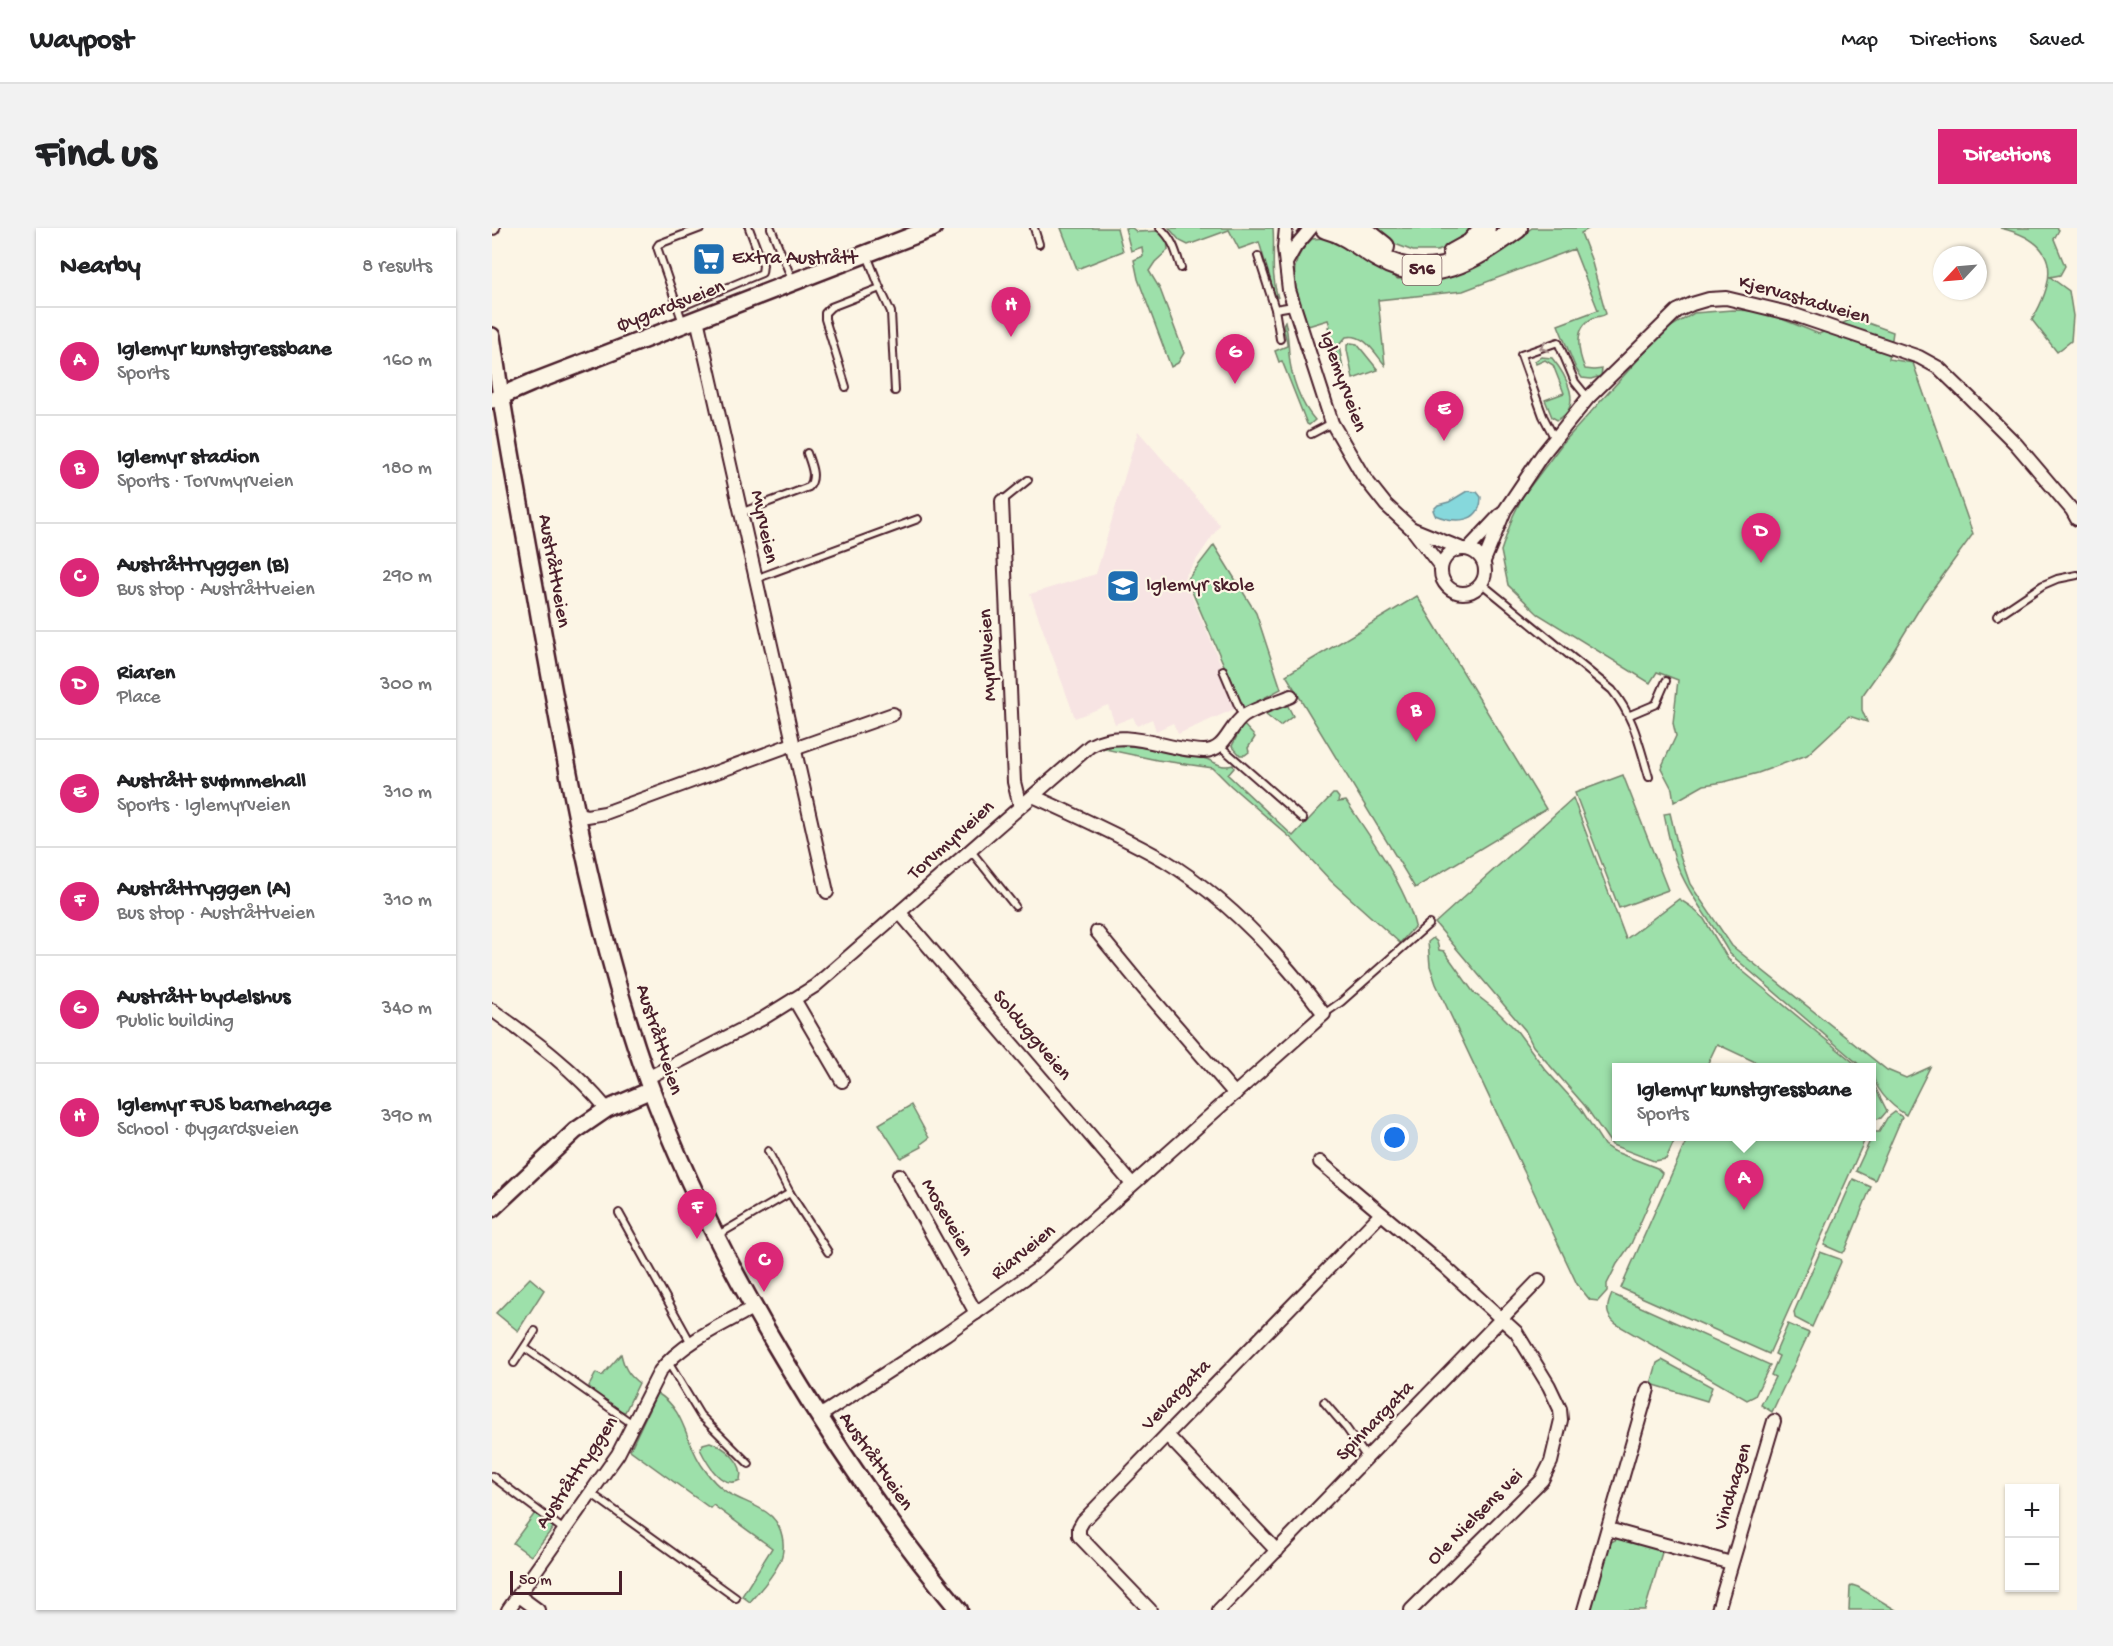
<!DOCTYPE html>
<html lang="en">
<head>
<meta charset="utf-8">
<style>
  :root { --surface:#fff; --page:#f2f2f2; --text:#202124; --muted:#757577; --line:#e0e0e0; --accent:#db2777 }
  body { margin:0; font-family:"Gochi Hand",sans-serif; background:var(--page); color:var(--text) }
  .controls { position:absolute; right:18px; bottom:18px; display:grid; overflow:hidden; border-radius:0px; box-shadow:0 2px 4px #0004 }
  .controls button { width:54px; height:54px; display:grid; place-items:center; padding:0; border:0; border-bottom:2px solid var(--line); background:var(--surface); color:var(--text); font:30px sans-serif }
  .compass { position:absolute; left:1441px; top:18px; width:54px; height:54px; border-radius:50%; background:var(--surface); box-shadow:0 2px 4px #0004; rotate:244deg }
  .scale { position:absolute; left:18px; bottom:15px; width:112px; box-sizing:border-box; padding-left:6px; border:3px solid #4a1f2b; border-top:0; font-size:16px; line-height:21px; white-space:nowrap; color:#4a1f2b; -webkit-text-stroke:4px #fcf5e5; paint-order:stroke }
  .you { position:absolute; left:903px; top:910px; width:21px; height:21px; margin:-15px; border:4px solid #fff; border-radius:50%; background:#1a73e8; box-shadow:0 0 0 9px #1a73e833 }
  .badge { display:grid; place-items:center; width:39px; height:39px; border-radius:50%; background:var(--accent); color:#fff; font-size:20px; font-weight:700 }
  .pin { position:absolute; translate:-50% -50px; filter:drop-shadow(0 2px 3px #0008) }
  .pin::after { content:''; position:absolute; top:32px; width:21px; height:18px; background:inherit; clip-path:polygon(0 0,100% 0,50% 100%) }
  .popup { position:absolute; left:1120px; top:835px; width:264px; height:78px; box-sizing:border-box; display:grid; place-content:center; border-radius:0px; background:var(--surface); filter:drop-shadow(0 2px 4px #0005); font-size:20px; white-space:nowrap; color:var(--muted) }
  .popup b { font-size:22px; color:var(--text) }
  .popup::after { content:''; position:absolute; left:50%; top:100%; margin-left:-12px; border:12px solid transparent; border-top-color:var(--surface) }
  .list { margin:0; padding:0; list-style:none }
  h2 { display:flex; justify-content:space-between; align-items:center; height:78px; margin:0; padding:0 24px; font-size:26px }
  h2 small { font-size:20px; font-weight:400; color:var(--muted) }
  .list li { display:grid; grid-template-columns:39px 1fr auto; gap:18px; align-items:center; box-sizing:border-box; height:108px; padding:0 24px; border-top:2px solid var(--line) }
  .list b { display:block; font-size:22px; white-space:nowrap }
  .list p { margin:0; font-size:20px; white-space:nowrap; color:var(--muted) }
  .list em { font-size:20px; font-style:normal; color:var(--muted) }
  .map { position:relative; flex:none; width:1585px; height:1382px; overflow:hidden; border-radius:0px }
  header { display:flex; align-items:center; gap:36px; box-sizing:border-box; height:84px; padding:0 30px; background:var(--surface); border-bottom:2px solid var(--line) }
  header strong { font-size:28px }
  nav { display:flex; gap:33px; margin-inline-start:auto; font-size:21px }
  .intro { display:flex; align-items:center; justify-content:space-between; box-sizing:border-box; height:144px; padding:0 36px }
  h1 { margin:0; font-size:42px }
  .button { padding:15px 27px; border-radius:0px; background:var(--accent); color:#fff; font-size:21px; font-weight:700 }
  main { display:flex; gap:36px; padding:0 36px }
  aside { flex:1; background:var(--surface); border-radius:0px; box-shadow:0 2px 4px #0004 }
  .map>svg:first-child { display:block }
  .built { fill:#f7e4e3 }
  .green { fill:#9de0aa; stroke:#74806a; stroke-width:1.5 }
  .water { fill:#86d8dc; stroke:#6e8e95; stroke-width:1.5 }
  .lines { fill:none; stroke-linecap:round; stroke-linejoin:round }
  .service-casing { stroke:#4a1f2b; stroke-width:10 }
  .minor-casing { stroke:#4a1f2b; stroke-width:16 }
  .tertiary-casing { stroke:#4a1f2b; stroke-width:20 }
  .secondary-casing { stroke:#4a1f2b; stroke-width:21 }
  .primary-casing { stroke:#4a1f2b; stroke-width:24 }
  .service { stroke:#fcf5e5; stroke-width:6 }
  .minor { stroke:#fcf5e5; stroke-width:12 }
  .tertiary { stroke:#fcf5e5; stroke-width:15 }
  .secondary { stroke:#fcf5e5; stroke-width:16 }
  .primary { stroke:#fcf5e5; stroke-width:20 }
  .oneway { stroke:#a38a88 }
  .labels { text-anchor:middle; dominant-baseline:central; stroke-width:4.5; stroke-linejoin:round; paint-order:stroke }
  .shield { fill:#fcf5e5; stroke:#7f5f63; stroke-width:1.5 }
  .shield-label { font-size:18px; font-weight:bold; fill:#4a1f2b }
  .poi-label { font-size:20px; fill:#4a1f2b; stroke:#fcf5e5; text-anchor:start }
  .street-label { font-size:20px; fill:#4a1f2b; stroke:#fcf5e5 }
</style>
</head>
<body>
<header>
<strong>Waypost</strong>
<nav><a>Map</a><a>Directions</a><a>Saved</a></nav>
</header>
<div class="intro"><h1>Find us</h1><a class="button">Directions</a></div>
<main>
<aside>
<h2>Nearby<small>8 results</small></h2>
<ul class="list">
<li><span class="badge">A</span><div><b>Iglemyr kunstgressbane</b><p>Sports</p></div><em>160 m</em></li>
<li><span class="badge">B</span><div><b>Iglemyr stadion</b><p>Sports · Torvmyrveien</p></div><em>180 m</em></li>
<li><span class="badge">C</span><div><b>Austråttryggen (B)</b><p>Bus stop · Austråttveien</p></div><em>290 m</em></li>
<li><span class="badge">D</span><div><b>Riaren</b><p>Place</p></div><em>300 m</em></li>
<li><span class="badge">E</span><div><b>Austrått svømmehall</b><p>Sports · Iglemyrveien</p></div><em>310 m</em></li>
<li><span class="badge">F</span><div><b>Austråttryggen (A)</b><p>Bus stop · Austråttveien</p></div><em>310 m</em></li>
<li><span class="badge">G</span><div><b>Austrått bydelshus</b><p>Public building</p></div><em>340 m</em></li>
<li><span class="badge">H</span><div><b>Iglemyr FUS barnehage</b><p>School · Øygardsveien</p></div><em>390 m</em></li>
</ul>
</aside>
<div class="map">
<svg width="1585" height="1382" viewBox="0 0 1585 1382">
  <rect width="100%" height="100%" fill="#fcf5e5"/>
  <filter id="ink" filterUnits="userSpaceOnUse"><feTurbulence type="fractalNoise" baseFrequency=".0167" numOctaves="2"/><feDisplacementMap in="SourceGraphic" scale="12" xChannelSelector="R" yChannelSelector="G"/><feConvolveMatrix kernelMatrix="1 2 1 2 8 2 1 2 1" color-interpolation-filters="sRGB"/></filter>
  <g filter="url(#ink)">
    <polygon class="built" points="646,203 728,297 692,350 747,479 686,506 681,495 664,503 660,491 645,498 641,489 623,496 616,477 583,490 538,366 604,346"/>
    <g class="green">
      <polygon points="569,0 625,0 631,23 585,41"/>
      <polygon points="633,0 640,0 645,4 666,3 675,11 676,22 663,34 657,43 668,61 692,125 686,135 679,139 646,51 642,32 651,28 650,19 639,23"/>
      <path d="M677 0H781C783 24 778 46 786 70L783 67 767 14 747 21 737 2 696 17 688 13Z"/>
      <polygon points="881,0 982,0 964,17 945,23 921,23 903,16"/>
      <path d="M1040 0H1098L1089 5 1099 31 1114 86C1110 89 1106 88 1101 90 1081 100 1086 124 1093 141L1102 142 1110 141 1109 148 1099 151 1090 150 1084 141 1066 97 1106 82 1082 21 971 63 886 72 893 137C882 124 872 105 854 109L847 117 851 141 849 142 836 99 838 98 836 92 816 98C805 65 790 38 820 11L833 10 852 18 872 33 906 51 937 50 971 45 999 29Z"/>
      <path d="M1508 0H1565L1567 2 1562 11 1573 38 1568 47 1558 49 1577 63 1581 88 1579 113 1565 124 1540 92C1567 46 1565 13 1508 0Z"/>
      <polygon points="1240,82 1270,83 1327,106 1362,90 1401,104 1397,131 1421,135 1481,306 1431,375 1399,427 1370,468 1370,482 1375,494 1357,488 1315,527 1266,545 1232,554 1212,557 1182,574 1180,561 1169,540 1184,508 1181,495 1186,452 1165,444 1158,455 1046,386 1016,357 1009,323 1021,288 1031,268 1070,216 1172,103 1202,85"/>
      <path d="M793 93C796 105 796 114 797 126 799 149 808 175 823 192L817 197 815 196 790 133 787 134 783 123 795 118C796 110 788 99 793 93Z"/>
      <polygon points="859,115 865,116 886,142 861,151 855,122 855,117"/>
      <path d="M1049 129 1060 130C1074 147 1092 179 1065 192L1060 189 1053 172 1072 165 1061 137 1053 132 1044 136 1043 133Z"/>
      <polygon points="722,317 764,385 789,461 751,481 695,352"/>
      <polygon points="925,368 1054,581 923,660 794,447"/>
      <polygon points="790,476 796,478 801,488 788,498 774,487 774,485"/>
      <polygon points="751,496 763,509 756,520 757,524 753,527 748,527 740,518"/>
      <path d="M613 517C645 517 680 523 711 530 723 533 728 541 741 537L742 540 736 547 801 608 841 566H844L847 570 846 574 854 573C876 605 915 661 923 698L908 715 839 653 800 611 739 558 721 540 665 532 608 520Z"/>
      <polygon points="1131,547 1176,662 1127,680 1083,565"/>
      <polygon points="1081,570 1134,711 1187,671 1198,678 1212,691 1236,731 1367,839 1274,839 1225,816 1214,839 1124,840 1124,908 1184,909 1174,931 1162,933 1120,917 1093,878 1041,818 1033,802 943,695"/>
      <path d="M1178 585 1188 627 1198 656 1240 718 1395 842 1414 850 1438 839 1414 887C1398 877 1380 859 1380 840L1370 839 1237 725C1220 694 1194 664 1183 631 1178 617 1175 601 1172 586Z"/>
      <polygon points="941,710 945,714 947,722 952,723 982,765 1005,783 1025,803 1052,840 1089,881 1112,917 1121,923 1165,940 1170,945 1139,1016 1125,1036 1115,1056 1115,1063 1106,1073 1098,1072 1085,1056 944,756 938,738 936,714"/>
      <polygon points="1380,853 1395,883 1389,890 1385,891 1380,888"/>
      <polygon points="419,877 437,910 429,916 430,919 409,930 387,896"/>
      <polygon points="1403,884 1410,889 1383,952 1364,943 1382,904 1387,904 1395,890"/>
      <polygon points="1196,909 1374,909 1277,1126 1129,1060"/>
      <polygon points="1361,951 1379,959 1353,1023 1350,1025 1332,1017"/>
      <polygon points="1328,1024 1348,1031 1349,1034 1320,1099 1303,1090 1302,1084"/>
      <polygon points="38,1050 52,1062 26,1103 4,1085"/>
      <path d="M1120 1066 1278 1137 1263 1168 1255 1172 1124 1096C1113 1087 1114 1079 1120 1066Z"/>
      <polygon points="1296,1096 1317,1105 1280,1184 1269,1177 1283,1149 1279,1147 1287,1128 1283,1126"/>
      <path d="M129 1126C132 1139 136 1147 147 1155L133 1184C122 1182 101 1168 97 1158L104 1145 110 1148Z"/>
      <polygon points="1170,1132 1220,1159 1215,1173 1159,1156 1165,1135"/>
      <path d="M165 1165C195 1182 193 1218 213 1242 219 1251 227 1259 236 1265 248 1272 262 1276 274 1284 291 1295 296 1320 286 1337 279 1351 267 1363 258 1374L250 1368 280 1320 221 1277 218 1280 138 1222Z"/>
      <path d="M218 1214C233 1219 253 1235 248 1252 229 1262 215 1235 208 1221L211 1216Z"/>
      <polygon points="43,1285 60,1297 61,1300 39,1328 21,1315"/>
      <polygon points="1127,1310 1171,1321 1153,1382 1097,1382 1115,1320 1119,1314"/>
      <polygon points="1360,1357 1366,1359 1404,1382 1357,1382 1358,1359"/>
    </g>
    <path class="water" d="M975 263 985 264 989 269C989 296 962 295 943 287L941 282 946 277 957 274Z"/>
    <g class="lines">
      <g class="service-casing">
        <g id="service">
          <polyline points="279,0 301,54"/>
          <polyline points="542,0 547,16"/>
          <path d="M668 0C681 11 684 24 689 40"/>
          <polyline points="766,28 783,81 788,111"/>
          <polyline points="388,60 399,84 403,163"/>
          <polyline points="186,80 270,45 271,37 257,0"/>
          <polyline points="783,81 801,78"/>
          <polyline points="191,95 165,19 167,16 209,0"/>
          <polyline points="354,159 333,91 333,85 339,79 388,60 375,27"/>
          <polyline points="819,206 840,195"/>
          <polyline points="1063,211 1051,188 1029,127 1066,114 1083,154 1096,170"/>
          <polyline points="510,273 536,252"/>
          <path d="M248 285 317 259C325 249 319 237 315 225"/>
          <polyline points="263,351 426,291"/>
          <path d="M990 356 1120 462C1142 489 1147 516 1157 549"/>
          <polyline points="1505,388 1551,357 1565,351 1585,347"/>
          <polyline points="731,442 751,489"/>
          <polyline points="1138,487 1164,476 1174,453"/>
          <polyline points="728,518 811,591"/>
          <polyline points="479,623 523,678"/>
          <polyline points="832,786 849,774 937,696"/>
          <polyline points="276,923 298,965"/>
          <polyline points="127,985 199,1115"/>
          <polyline points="226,1007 298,965 336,1024"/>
          <polyline points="33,1120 142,1197"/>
          <polyline points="176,1134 208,1187 257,1236"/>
          <polyline points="22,1135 43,1103"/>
          <polyline points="832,1174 855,1201 875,1230"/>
          <polyline points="0,1248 72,1302"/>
          <polyline points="100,1266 244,1370"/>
        </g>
      </g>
      <g class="minor-casing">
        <g id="minor">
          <polyline points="0,0 1,0"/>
          <polyline points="794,0 792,20 797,62 840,195 871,248 894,277 920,301 949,339"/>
          <polyline points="794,35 803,19 819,0"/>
          <polyline points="205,91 335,664"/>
          <polyline points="510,273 522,554 528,578"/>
          <polyline points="921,301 968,320"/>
          <polyline points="977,320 1008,287"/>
          <circle cx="971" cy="343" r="22"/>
          <polyline points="992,333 1013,282 1050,227 1096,170 1185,83 1200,76 1217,71 1234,70 1300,86 1427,129 1447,140 1478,170 1524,216 1580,282 1585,291"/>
          <polyline points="302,521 401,486"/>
          <polyline points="83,585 95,588 113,585 301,516"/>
          <polyline points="408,685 640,956"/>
          <polyline points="605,704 647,755 743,866"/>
          <polyline points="302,771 350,853"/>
          <path d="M0 782C43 813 81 840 115 881"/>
          <path d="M155 850 270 791 323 758 598 518C633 498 675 523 712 523 734 523 736 499 752 488 765 479 784 475 799 468"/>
          <polyline points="828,934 953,1039 1024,1104 1057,1158 1068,1181 1069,1192 1059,1234 1050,1252 919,1382"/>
          <polyline points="407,947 484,1085"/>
          <path d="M326 1189 454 1106 546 1041 832 786C788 727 735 670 672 632 630 608 585 588 541 568"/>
          <polyline points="675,1207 785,1323"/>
          <polyline points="1116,1301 1239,1335"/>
          <polyline points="27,1368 46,1382"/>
          <path d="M16 1382 126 1226 168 1143C188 1116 231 1096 261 1080"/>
          <polyline points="658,1382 587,1308 587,1300 591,1293 889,986"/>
          <polyline points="727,1382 1047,1052"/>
          <polyline points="1092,1382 1156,1161"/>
          <polyline points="1226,1382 1282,1193"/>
        </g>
      </g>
      <g class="tertiary-casing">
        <g id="tertiary">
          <polyline points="0,108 9,168 0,172"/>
          <polyline points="0,981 83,903 115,881 159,862"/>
        </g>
      </g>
      <g class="secondary-casing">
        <path id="secondary" d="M441 0 39 155 9 168C21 244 36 320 49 396 77 551 103 705 156 853 192 951 239 1043 293 1133 345 1220 402 1304 467 1382"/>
      </g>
      <g class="primary-casing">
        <g id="primary">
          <path d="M834 0C854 5 869 19 886 29 938 60 982 31 1025 0"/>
          <polyline points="868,0 892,19"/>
          <polyline points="961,26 979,16 993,0"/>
        </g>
      </g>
      <use href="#service" class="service"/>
      <use href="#minor" class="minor"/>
      <use href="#tertiary" class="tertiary"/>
      <use href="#secondary" class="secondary"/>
      <use href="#primary" class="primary"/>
    </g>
    <defs><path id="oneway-chevron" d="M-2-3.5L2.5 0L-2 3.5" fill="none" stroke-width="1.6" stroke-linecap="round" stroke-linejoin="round" transform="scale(1.5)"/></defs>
    <use class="oneway" href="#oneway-chevron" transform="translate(1052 119) rotate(161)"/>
  </g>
  <defs>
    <g id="supermarket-square" transform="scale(1.725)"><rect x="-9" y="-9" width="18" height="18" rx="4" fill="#1f6fb2" stroke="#fcf5e5"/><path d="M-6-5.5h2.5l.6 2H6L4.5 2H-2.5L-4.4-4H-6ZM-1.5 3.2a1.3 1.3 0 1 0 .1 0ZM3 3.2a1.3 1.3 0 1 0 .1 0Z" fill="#fff"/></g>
    <g id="school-square" transform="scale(1.725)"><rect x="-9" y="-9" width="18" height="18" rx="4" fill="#1f6fb2" stroke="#fcf5e5"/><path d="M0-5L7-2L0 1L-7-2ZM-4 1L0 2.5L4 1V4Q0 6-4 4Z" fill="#fff"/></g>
  </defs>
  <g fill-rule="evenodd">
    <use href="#supermarket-square" x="217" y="31"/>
    <use href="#school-square" x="631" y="358"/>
  </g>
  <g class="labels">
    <rect class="shield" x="910.5" y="27" width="39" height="30" rx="4.5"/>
    <g class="shield-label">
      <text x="930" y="42">516</text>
    </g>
    <g class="poi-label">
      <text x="240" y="31">Extra Austrått</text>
      <text x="654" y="358">Iglemyr skole</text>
    </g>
    <g class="street-label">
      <text transform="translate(1312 73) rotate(16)">Kjervastadveien</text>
      <text transform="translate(179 79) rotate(-21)">Øygardsveien</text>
      <text transform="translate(850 154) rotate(70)">Iglemyrveien</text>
      <text transform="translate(271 299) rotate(78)">Myrveien</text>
      <text transform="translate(61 343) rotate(80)">Austråttveien</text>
      <text transform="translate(497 427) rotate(-93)">Myrullveien</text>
      <text transform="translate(460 613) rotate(-42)">Torvmyrveien</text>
      <text transform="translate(539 808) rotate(50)">Solduggveien</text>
      <text transform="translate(166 812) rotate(72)">Austråttveien</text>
      <text transform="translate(454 990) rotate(60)">Moseveien</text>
      <text transform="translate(532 1025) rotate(-39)">Riarveien</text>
      <text transform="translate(685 1168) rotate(-46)">Vevargata</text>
      <text transform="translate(884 1194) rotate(-46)">Spinnargata</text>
      <text transform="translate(383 1234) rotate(55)">Austråttveien</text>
      <text transform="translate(86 1245) rotate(-56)">Austråttryggen</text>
      <text transform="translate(1242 1259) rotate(-73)">Vindhagen</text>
      <text transform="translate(984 1290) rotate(-45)">Ole Nielsens vei</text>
    </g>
  </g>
</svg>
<div class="controls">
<button>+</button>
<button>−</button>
</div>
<svg class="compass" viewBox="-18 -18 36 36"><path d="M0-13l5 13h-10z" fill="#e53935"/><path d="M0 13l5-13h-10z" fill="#757577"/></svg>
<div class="scale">50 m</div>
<div class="you"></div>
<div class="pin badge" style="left:1252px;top:982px">A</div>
<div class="popup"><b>Iglemyr kunstgressbane</b>Sports</div>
<div class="pin badge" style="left:924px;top:514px">B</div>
<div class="pin badge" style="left:272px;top:1064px">C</div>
<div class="pin badge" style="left:1269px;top:335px">D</div>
<div class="pin badge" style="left:952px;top:213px">E</div>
<div class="pin badge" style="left:205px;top:1011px">F</div>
<div class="pin badge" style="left:743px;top:156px">G</div>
<div class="pin badge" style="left:519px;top:109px">H</div>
</div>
</main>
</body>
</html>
